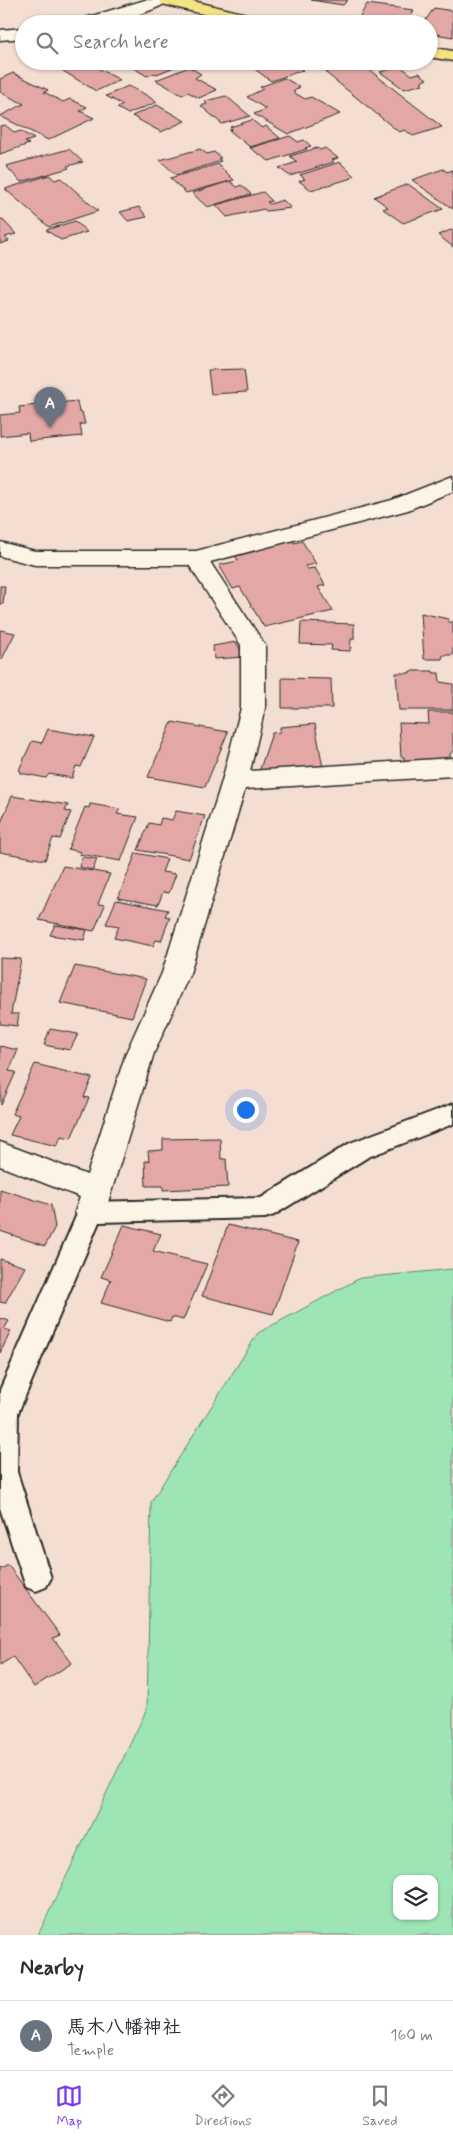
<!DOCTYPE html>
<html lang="en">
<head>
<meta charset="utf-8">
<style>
  :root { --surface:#fff; --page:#f2f2f3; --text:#2b2b33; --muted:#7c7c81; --line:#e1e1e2; --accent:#7c3aed }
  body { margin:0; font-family:Mynerve,"Klee One",sans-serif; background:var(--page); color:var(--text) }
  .controls { position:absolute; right:15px; bottom:15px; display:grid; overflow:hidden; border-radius:10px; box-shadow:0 1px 4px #0004 }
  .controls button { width:45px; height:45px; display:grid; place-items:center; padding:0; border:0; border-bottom:1px solid var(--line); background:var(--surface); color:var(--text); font:25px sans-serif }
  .you { position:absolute; left:245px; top:1109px; width:18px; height:18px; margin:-12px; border:4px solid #fff; border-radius:50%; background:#1a73e8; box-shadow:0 0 0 8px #1a73e833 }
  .badge { display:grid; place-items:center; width:32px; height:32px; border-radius:50%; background:var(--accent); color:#fff; font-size:16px; font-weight:700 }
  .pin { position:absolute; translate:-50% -41px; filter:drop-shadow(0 1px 2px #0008) }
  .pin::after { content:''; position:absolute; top:26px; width:18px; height:15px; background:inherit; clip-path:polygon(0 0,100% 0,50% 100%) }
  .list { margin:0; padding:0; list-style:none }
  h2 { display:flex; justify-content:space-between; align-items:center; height:65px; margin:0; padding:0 20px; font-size:21px }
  h2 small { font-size:16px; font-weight:400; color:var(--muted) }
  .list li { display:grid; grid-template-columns:32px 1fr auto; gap:15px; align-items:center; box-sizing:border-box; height:70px; padding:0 20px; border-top:1px solid var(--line) }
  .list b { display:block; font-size:19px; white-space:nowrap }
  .list p { margin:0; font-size:16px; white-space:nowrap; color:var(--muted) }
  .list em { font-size:16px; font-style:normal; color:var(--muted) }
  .icon { flex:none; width:28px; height:28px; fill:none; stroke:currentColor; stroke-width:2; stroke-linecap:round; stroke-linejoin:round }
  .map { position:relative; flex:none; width:453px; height:1935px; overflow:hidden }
  .search { position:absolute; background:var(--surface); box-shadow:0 1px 4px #0004; left:15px; right:15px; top:15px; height:55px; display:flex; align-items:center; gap:12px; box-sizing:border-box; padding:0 18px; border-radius:28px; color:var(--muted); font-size:19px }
  .sheet { height:135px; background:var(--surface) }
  nav { display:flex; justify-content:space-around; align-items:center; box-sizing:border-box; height:70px; border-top:1px solid var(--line); background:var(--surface); font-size:14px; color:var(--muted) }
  nav a { display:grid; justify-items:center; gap:2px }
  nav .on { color:var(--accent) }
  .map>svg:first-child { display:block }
  .green { fill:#9de5b4; stroke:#648870; fill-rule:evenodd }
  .building { fill:#e3a8a6; stroke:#2b2b2b }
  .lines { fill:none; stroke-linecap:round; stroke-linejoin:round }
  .lane-casing { stroke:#2b2b2b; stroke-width:4 }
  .street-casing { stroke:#2b2b2b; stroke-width:3 }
  .primary-casing { stroke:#2b2b2b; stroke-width:3 }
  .lane { fill:#fcf5e5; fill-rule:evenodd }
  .street { fill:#fcf5e5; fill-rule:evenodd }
  .primary { fill:#f4e382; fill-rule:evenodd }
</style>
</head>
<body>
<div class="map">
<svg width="453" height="1935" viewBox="0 0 453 1935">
  <rect width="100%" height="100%" fill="#f4ded2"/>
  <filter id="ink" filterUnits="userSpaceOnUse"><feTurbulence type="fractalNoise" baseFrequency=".02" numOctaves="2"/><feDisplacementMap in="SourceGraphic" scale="10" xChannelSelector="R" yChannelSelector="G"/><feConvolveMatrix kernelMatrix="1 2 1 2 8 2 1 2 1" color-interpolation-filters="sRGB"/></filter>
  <g filter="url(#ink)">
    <path class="green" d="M453 1269V1935H38L147 1709 151 1502 258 1333 360 1278ZM397 1879H434V1916H397Z"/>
    <g class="building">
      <polygon points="311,0 348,0 343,5"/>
      <polygon points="367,4 414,10 408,24 356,23"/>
      <polygon points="434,8 453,11 453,37 429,33 429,24 423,24"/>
      <polygon points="143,18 156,24 132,24"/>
      <polygon points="121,61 172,61 179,65 157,74 155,73 147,76"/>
      <polygon points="260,61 299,61 304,65 298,67 303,70 271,81 249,65"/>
      <polygon points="352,61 358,61 442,127 413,136 405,130 399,132 326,73 328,72 324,69"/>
      <polygon points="80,64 86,67 92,65 120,80 96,91 63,71"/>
      <polygon points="400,66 412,75 419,73 427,79 421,82 423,84 404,89 380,72"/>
      <polygon points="189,67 201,74 195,78 217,90 199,98 188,92 182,95 156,80"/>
      <polygon points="13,73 48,90 44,92 63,102 70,99 87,107 80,111 94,118 48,140 0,116 24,104 0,92 0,79"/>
      <polygon points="284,78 300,87 293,92 305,99 311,97 340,114 288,134 254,114 266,109 247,97 263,89 260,87"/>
      <polygon points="128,86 141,92 157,102 128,114 117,108 123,105 106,96"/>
      <polygon points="226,96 250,116 222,124 201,106 207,104 205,101"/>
      <polygon points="157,105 185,121 161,132 132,116"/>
      <polygon points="252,120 262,128 266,126 280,138 250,147 229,130 232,129 230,127"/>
      <polygon points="5,125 15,133 20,131 34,139 25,142 29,144 0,154 0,126"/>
      <polygon points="290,136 298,142 304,140 311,146 305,148 307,149 269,161 250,148"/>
      <polygon points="317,148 320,150 325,148 338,158 332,160 334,162 290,176 279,168 297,162 290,156"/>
      <polygon points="69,149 83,162 67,166 69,168 21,182 6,166"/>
      <polygon points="200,149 207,154 214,152 221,158 218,159 221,161 176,175 160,160"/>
      <polygon points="340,162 354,176 351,177 352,178 311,190 299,181 305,179 300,175"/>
      <polygon points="218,164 234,180 186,193 170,178"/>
      <polygon points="443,169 447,172 453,170 453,209 412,180"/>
      <polygon points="49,175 55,180 61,178 98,211 49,227 5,189"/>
      <polygon points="230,181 237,187 241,185 251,194 207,207 192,193"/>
      <polygon points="408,184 443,209 403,223 383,209 388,207 374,197"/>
      <polygon points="263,192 272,201 267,202 270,204 283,200 291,208 266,211 264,209 227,217 216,205"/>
      <polygon points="139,207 147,217 128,221 120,212"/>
      <polygon points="0,219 2,219 16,234 5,237 9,241 0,244"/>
      <polygon points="75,221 87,232 61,240 46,230"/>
      <polygon points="451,230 453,231 453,247 438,235"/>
      <polygon points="244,369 247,392 211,394 208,370"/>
      <polygon points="77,401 79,412 82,412 85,424 80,424 82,436 29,441 28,433 0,436 0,415 20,413 19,407"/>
      <polygon points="292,540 294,543 302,541 316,564 305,566 307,569 315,568 325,585 318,587 333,611 264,627 240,587 233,589 219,565 238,561 235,555"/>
      <polygon points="0,586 5,586 3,604 0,604"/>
      <polygon points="421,613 448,619 448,622 453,622 453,655 443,655 442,659 424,659"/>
      <polygon points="301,622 354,624 354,639 351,639 350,651 331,650 332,645 300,644"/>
      <polygon points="0,630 15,633 2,659 0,659"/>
      <polygon points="236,642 245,657 214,659 213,646"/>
      <polygon points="410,671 433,671 433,673 439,673 440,682 453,684 453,710 399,710 396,673 410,673"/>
      <polygon points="282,678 331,679 332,708 282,708"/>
      <polygon points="428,712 453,712 453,751 450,754 450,759 404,764 404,757 401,757 399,723 429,724"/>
      <polygon points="172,722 228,732 205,787 148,777"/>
      <polygon points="315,724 323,768 259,772 272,733 280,732 280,727"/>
      <polygon points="48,729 94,737 81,767 76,766 72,778 49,774 46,778 20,773 21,771 19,770 32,741 42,743"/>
      <polygon points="12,796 68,805 65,811 71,812 60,839 53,838 45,860 0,852 0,825"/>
      <polygon points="90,804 120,809 117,814 138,817 121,861 79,854 81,852 68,849 85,807 89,808"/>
      <polygon points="176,811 205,816 189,859 138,850 149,823 159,825 161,818 172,820"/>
      <polygon points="136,853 167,859 162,872 176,874 169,893 163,892 158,905 118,898"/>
      <polygon points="82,857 97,859 93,870 79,867"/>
      <polygon points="63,866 110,874 98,904 105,905 94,931 39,920"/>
      <polygon points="116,900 168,910 165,916 170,917 161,941 156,940 153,946 114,938 119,926 106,924"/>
      <polygon points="55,925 87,930 84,940 50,935"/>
      <polygon points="0,958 21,959 11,1014 19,1014 17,1026 0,1024"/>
      <polygon points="75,966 146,979 132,1017 60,1003"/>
      <polygon points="50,1029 78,1034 70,1050 44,1045"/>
      <polygon points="0,1046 18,1050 9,1071 16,1072 1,1105"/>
      <polygon points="35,1064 92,1078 84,1097 89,1098 71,1138 61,1136 57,1146 10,1135 19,1116 12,1114"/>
      <polygon points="220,1138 221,1159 226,1159 228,1187 163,1190 163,1186 146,1186 145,1161 149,1161 148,1151 163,1150 163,1139"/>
      <polygon points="0,1189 51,1205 55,1227 45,1246 0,1231"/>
      <polygon points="124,1225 161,1234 153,1251 207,1264 183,1320 172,1317 170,1322 101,1303 111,1280 101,1277"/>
      <polygon points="228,1225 298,1242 273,1314 202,1296"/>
      <polygon points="0,1259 25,1267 5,1303 0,1302"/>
      <polygon points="0,1318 9,1321 4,1329 11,1331 0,1353"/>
      <polygon points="8,1565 60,1635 53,1638 72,1663 34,1687 13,1657 0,1665 0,1568 1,1569"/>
    </g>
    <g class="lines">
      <g class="lane-casing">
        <polygon id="lane" points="453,1104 453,1124 368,1157 274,1215 265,1218 99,1222 18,1413 17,1472 51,1578 46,1587 36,1591 26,1587 0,1508 0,1390 81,1205 90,1202 261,1198 350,1143"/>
      </g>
      <g class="street-casing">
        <g id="street">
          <path d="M145 0H169C162 9 116 22 104 24 95 25 85 24 76 24L79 20Z"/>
          <polygon points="24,28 24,38 0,40 0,30"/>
          <polygon points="453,476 453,491 408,510 210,562 265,645 265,708 250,771 453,758 453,776 245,789 190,973 154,1053 105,1212 101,1220 90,1224 79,1220 75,1212 80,1197 0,1166 0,1142 87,1175 126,1053 162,973 222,781 241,708 241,645 189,565 35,565 0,556 0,542 35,551 196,551 392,500"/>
        </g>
      </g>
      <g class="primary-casing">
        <g id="primary">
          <polygon points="159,0 189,0 271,20 274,24 243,24 162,4"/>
          <polygon points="429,47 453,51 453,61 429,57"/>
        </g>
      </g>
      <use href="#lane" class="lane"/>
      <use href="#street" class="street"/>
      <use href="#primary" class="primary"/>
    </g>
  </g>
</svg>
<div class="controls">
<button><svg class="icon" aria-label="layers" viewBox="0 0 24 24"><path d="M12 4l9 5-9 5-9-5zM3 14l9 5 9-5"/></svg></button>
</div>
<div class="you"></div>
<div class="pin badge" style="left:50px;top:428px;background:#6b7280">A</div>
<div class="search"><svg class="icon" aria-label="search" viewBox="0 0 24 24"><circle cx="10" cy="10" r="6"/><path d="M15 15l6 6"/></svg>Search here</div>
</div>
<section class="sheet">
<h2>Nearby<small></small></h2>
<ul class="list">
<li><span class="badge" style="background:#6b7280">A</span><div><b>馬木八幡神社</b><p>Temple</p></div><em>160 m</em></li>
</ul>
</section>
<nav>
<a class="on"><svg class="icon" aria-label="map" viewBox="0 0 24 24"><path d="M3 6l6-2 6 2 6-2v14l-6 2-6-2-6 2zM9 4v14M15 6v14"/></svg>Map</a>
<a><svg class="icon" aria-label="directions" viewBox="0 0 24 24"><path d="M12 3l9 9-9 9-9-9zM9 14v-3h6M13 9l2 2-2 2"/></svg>Directions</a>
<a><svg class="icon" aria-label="saved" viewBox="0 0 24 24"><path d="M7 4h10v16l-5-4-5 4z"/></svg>Saved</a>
</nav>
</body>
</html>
